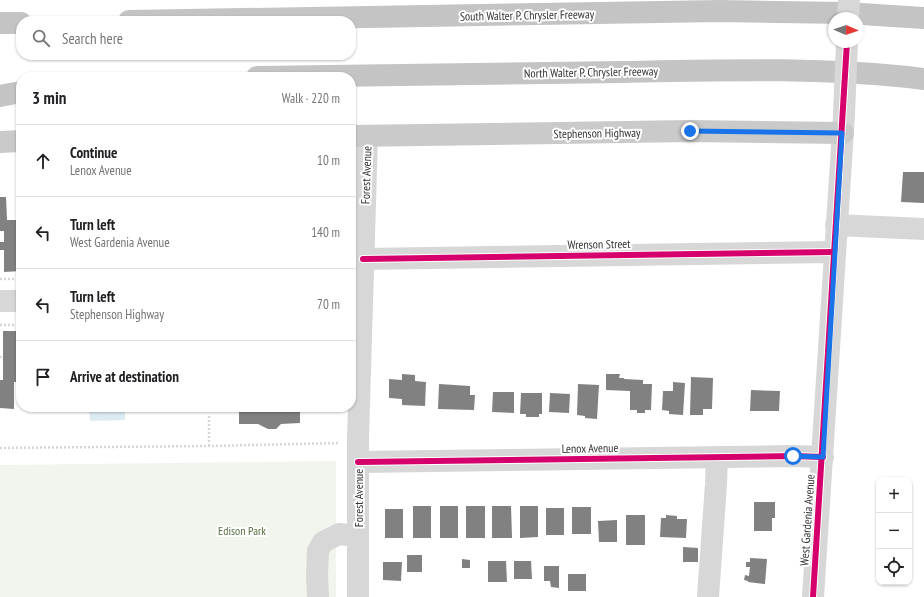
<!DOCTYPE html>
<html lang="en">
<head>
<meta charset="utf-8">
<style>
  :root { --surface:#fff; --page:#f6f6f6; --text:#202124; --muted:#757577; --line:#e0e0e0 }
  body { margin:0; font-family:"PT Sans Narrow",sans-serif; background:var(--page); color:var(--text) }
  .controls { position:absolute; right:12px; bottom:12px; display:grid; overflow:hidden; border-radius:8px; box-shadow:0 1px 3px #0004 }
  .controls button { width:36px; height:36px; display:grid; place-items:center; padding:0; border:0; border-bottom:1px solid var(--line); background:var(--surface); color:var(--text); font:20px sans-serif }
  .compass { position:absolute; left:828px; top:12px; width:36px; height:36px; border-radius:50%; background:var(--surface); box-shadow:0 1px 3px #0004; rotate:92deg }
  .stop { position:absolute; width:12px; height:12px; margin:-9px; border:3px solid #1a73e8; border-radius:50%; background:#fff }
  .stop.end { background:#1a73e8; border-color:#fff; box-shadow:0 1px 4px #0008 }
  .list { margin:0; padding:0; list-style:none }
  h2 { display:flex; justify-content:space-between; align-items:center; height:52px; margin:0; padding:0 16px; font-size:17px }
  h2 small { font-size:13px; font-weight:400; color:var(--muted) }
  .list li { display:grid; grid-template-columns:26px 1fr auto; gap:12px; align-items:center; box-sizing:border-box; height:72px; padding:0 16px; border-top:1px solid var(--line) }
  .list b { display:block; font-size:15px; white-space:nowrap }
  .list p { margin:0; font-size:13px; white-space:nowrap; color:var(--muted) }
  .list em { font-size:13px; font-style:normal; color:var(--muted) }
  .icon { flex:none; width:22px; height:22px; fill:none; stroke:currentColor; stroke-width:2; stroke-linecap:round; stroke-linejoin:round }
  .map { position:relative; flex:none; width:924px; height:597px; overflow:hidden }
  .search { position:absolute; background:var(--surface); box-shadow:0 1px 3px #0004; left:16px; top:16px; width:340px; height:44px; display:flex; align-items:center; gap:10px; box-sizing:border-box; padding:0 14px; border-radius:16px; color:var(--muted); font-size:15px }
  .panel { position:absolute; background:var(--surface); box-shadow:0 1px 3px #0004; left:16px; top:72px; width:340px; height:340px; border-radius:16px }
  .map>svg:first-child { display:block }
  .green { fill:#f1f5ed }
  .water { fill:#ddebf3 }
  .building { fill:#818181 }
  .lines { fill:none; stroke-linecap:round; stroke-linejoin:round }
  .path { stroke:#d6d6d6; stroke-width:2.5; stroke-dasharray:2 2; stroke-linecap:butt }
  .minor { stroke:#d7d7d7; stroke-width:22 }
  .major { stroke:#cacaca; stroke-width:22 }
  .highway { stroke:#c4c4c4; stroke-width:22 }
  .minor-bridge { stroke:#d7d7d7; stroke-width:22 }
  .cycleway-casing { stroke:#fff; stroke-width:8 }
  .cycleway { stroke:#d6006c; stroke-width:6 }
  .route { stroke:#1a73e8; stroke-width:5 }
  .labels { text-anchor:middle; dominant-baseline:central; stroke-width:4; stroke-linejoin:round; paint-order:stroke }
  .street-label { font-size:12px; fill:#333; stroke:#fff }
  .park-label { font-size:12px; fill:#56703f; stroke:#fff }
</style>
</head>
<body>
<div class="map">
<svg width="924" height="597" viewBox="0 0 924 597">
  <rect width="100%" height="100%" fill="#fff"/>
  <polygon class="green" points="336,461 336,597 0,597 0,465"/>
  <polygon class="water" points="89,407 125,407 125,420 90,421"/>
  <g class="building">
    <polygon points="903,172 924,172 924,203 901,202"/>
    <polygon points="0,197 6,197 7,220 21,220 21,271 4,272 4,250 0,250 0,242 4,242 4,231 0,231"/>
    <polygon points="3,331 21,331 21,382 14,382 14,409 0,408 0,380 3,380"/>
    <polygon points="402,374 415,375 415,381 426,382 425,406 402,405 402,399 389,398 389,379 402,380"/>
    <polygon points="606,374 620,374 619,378 624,378 624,379 643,380 643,384 652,384 651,410 645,410 645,413 637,413 637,410 630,410 630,391 606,390"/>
    <polygon points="691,377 713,378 712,409 703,409 703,415 690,415"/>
    <polygon points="673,382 685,383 683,415 669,414 669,411 662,410 663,391 673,391"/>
    <polygon points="439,384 470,386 470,395 475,395 474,410 438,409"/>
    <polygon points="578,384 599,385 597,419 585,418 585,416 577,415"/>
    <polygon points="751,390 780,391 779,411 750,411"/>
    <polygon points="493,392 514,392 514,413 492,412"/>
    <polygon points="521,393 542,393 542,414 539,414 539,417 526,417 526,414 520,414"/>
    <polygon points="550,393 570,394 569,413 549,412"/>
    <polygon points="199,407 220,407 217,410 211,412 204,411"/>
    <polygon points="239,407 300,407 300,423 281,424 276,429 268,429 258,424 239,424"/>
    <polygon points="754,502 775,502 775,518 772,518 772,531 754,531"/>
    <rect x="413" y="506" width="18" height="32"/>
    <rect x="440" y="506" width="18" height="32"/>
    <rect x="466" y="506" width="19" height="32"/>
    <polygon points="492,506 511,506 512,538 492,538"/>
    <polygon points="520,506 538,506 538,537 520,538"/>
    <rect x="572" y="507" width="19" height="27"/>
    <rect x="546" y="508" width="18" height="27"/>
    <rect x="385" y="509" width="18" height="29"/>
    <rect x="626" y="515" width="19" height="30"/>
    <polygon points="666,515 677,516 677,519 687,519 686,538 660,537 661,518 666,518"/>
    <polygon points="617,520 617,542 599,542 598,521"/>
    <polygon points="683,547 698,548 698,562 683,562"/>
    <rect x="407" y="555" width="15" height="17"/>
    <polygon points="750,558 767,559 765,584 748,582 748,581 744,580 745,575 749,576 750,567 746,567 746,562 750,562"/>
    <polygon points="462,559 470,560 470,568 462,568"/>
    <polygon points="488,561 506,561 507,582 488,582"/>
    <polygon points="514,561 531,561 532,579 514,579"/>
    <polygon points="383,562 402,562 401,581 383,580"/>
    <polygon points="544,566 559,566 559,588 551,587 550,581 544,581"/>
    <rect x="568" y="574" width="18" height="17"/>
  </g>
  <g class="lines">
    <g class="path">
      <polyline points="0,279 21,279"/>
      <polyline points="0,325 21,325"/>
      <polyline points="0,357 2,357"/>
      <polyline points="209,446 209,414"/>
      <polyline points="0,448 209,446 340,443"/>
    </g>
    <g class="minor">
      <polyline points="836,225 924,229"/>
      <polyline points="363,259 834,252"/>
      <polyline points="0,301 21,301"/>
      <polyline points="358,462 793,456 823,457"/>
      <polyline points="318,597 317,575 318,551 323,542 339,534 358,536"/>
      <polyline points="358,597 358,438 367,136"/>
      <polyline points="708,597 716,484 717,457"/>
      <polyline points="813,597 844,115"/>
    </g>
    <g class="major">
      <polyline points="351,136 690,131 843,133"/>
      <polyline points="0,142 21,141"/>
    </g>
    <g class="highway">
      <polyline points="129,21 720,11 846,13 924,18"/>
      <polyline points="0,23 21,23"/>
      <path d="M257 77C379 75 501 73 623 72 723 70 824 67 924 79"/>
      <polyline points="0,96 21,92"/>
    </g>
    <g class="minor-bridge">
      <polyline points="848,18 849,0"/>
      <polyline points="844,114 847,42"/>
    </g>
    <g class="cycleway-casing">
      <g id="cycleway">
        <polyline points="363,259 834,252"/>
        <polyline points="358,462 793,456 823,457"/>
        <polyline points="813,597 847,42"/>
      </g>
    </g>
    <use href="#cycleway" class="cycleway"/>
  </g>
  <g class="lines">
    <polyline class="route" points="690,131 842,133 823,457 793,456"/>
  </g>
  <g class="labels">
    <g class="street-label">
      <text transform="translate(527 15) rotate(-1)">South Walter P. Chrysler Freeway</text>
      <text transform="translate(591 72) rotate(-1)">North Walter P. Chrysler Freeway</text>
      <text transform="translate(597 133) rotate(-1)">Stephenson Highway</text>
      <text transform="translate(366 175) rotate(-88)">Forest Avenue</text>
      <text transform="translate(599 244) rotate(-1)">Wrenson Street</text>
      <text transform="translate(590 448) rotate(-1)">Lenox Avenue</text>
      <text transform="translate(358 498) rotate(-90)">Forest Avenue</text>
      <text transform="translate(807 520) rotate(-86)">West Gardenia Avenue</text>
    </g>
    <g class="park-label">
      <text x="242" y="530">Edison Park</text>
    </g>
  </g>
</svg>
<div class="controls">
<button>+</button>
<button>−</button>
<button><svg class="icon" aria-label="locate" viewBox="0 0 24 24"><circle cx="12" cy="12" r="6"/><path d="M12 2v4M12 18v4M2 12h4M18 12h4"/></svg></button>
</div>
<svg class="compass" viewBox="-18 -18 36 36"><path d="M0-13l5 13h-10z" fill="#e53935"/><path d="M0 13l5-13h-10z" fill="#757577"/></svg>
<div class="stop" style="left:793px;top:456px"></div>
<div class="stop end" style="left:690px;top:131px"></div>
<div class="search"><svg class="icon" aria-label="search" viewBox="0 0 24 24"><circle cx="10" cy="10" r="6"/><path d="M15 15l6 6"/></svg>Search here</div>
<section class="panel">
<h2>3 min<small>Walk · 220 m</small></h2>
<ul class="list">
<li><svg class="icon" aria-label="ahead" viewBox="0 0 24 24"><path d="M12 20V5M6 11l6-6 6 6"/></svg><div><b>Continue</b><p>Lenox Avenue</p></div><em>10 m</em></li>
<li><svg class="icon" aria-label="left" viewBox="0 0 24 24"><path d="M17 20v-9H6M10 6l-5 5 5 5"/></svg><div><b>Turn left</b><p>West Gardenia Avenue</p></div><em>140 m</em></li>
<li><svg class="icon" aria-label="left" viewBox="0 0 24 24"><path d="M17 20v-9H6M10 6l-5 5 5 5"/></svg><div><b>Turn left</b><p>Stephenson Highway</p></div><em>70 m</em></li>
<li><svg class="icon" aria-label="arrive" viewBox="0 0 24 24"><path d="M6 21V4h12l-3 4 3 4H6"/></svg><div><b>Arrive at destination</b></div></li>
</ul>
</section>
</div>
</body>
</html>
